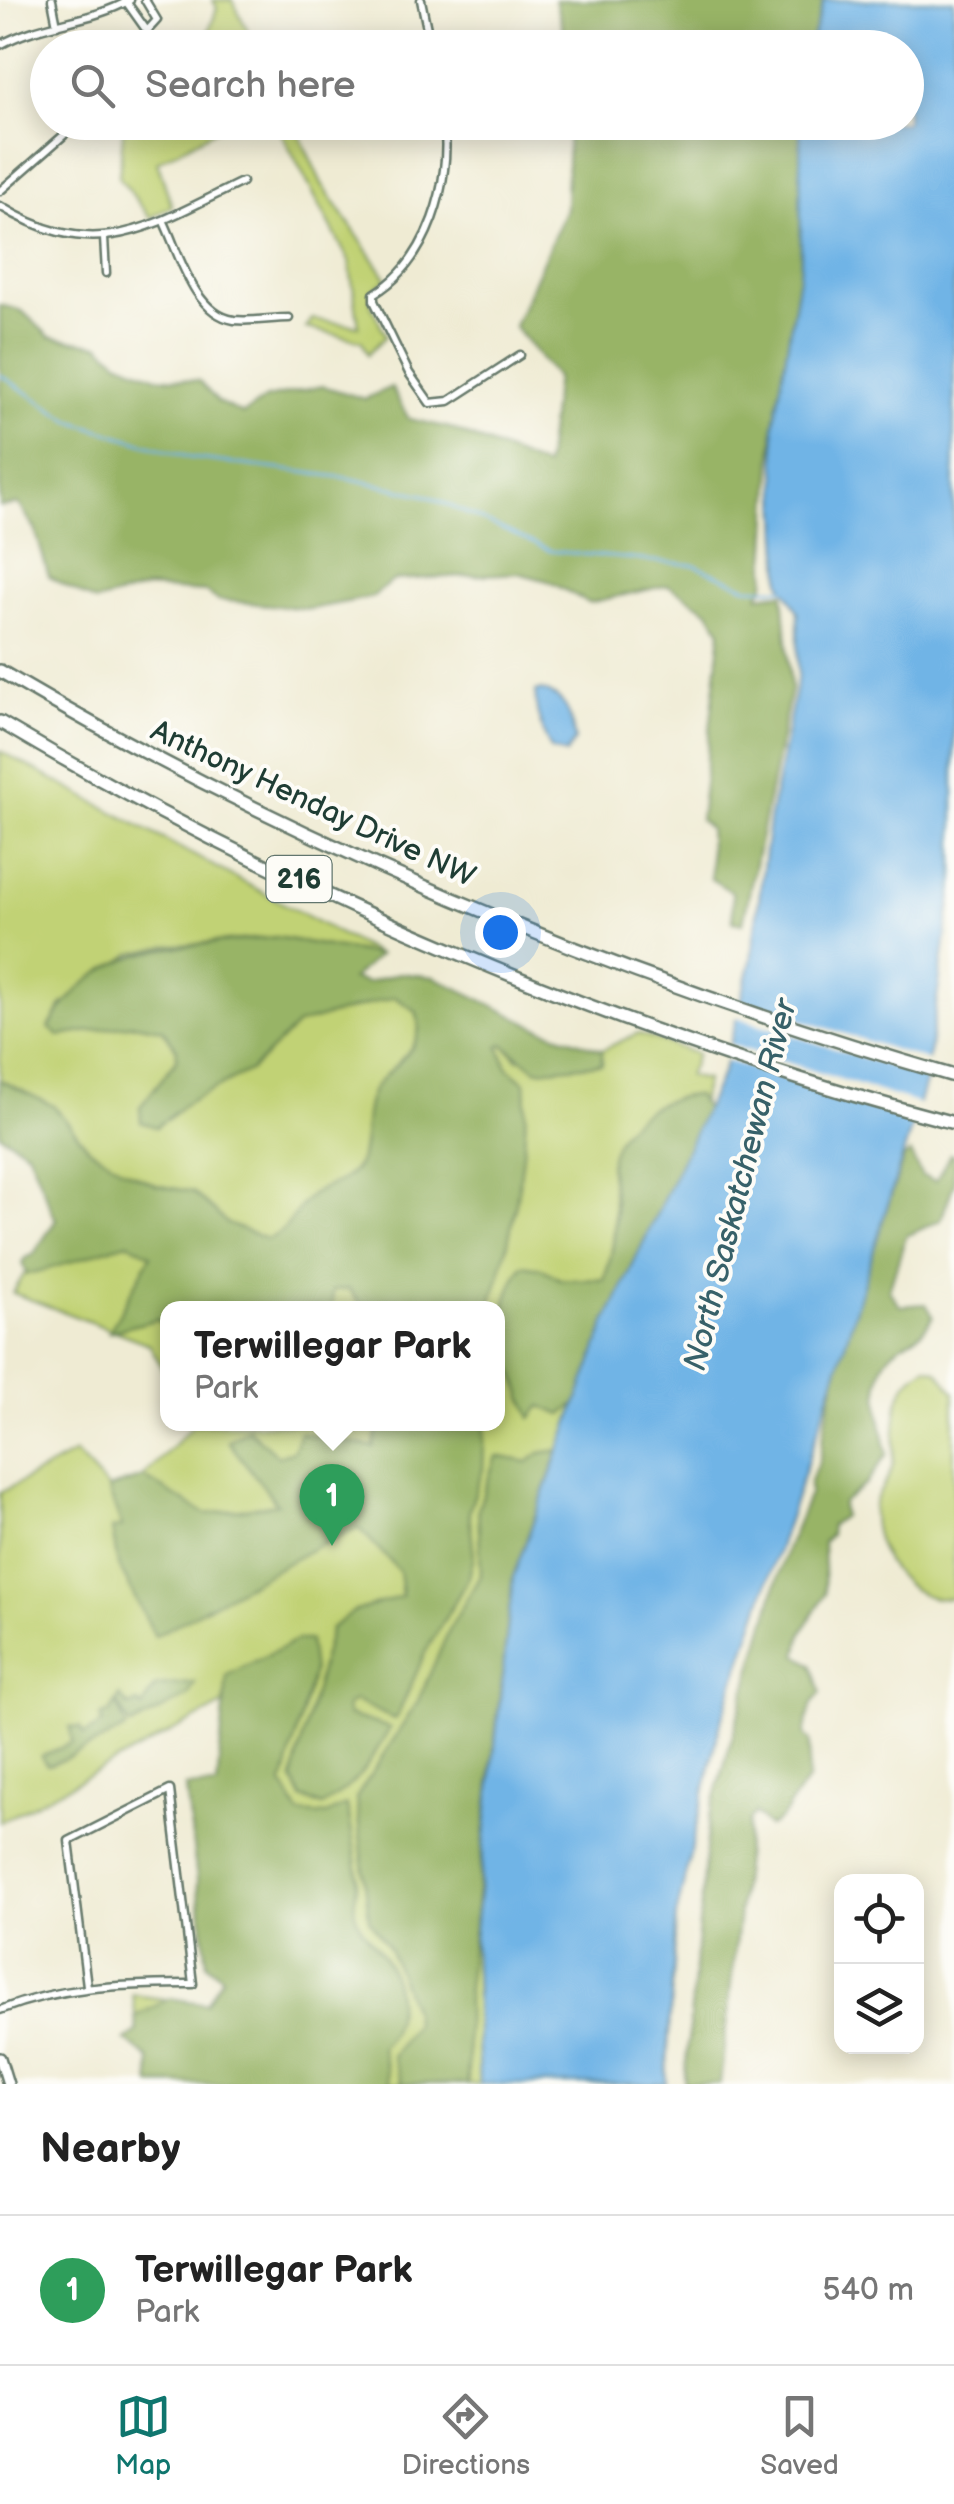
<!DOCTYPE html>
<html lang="en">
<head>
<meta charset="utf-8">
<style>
  :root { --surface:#fff; --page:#f2f2f2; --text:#222; --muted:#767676; --line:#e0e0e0; --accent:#0f766e }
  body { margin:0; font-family:"Balsamiq Sans",sans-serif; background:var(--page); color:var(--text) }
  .controls { position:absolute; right:30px; bottom:30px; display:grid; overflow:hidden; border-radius:20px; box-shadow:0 5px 25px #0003 }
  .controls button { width:90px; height:90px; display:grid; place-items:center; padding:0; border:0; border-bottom:2px solid var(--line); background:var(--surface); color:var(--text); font:50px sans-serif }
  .you { position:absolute; left:500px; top:932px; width:35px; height:35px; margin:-25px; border:8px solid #fff; border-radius:50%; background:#1a73e8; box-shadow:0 0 0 15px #1a73e833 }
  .badge { display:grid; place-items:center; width:65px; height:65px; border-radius:50%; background:var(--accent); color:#fff; font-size:32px; font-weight:700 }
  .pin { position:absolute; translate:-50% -82px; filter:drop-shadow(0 2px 5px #0008) }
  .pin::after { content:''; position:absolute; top:52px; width:35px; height:30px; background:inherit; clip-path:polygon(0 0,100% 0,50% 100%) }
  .popup { position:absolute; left:160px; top:1301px; width:345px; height:130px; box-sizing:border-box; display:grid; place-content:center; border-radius:20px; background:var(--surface); filter:drop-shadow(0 2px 8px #0005); font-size:32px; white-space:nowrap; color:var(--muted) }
  .popup b { font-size:38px; color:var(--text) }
  .popup::after { content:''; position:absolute; left:50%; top:100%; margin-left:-20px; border:20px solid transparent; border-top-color:var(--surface) }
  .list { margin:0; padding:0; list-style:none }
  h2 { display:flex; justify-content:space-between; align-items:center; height:130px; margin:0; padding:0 40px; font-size:42px }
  h2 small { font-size:32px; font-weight:400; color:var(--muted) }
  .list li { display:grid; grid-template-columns:65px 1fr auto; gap:30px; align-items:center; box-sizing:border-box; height:150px; padding:0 40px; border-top:2px solid var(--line) }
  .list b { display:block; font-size:38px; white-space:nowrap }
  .list p { margin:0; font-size:32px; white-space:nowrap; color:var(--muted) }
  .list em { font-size:32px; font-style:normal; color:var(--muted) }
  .icon { flex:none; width:55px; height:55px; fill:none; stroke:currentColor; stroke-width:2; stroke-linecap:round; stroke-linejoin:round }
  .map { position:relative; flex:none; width:954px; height:2084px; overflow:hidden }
  .search { position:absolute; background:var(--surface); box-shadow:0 5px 25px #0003; left:30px; right:30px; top:30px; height:110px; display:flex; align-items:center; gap:25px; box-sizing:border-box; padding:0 35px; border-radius:55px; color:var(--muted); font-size:38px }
  .sheet { height:280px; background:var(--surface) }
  nav { display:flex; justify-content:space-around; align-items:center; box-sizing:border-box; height:140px; border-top:2px solid var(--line); background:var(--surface); font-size:28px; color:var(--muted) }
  nav a { display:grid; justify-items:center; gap:5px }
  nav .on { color:var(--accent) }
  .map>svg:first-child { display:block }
  .green { fill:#c1d275; stroke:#708854; stroke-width:2.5 }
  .forest { fill:#98b466; stroke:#5c784d; stroke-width:2.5 }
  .water { fill:#70b4e6; stroke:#48788d; stroke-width:2.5 }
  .pier { fill:#efebd3 }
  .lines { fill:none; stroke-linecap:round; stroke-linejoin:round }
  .stream { stroke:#70b4e6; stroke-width:2.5 }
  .street-casing { stroke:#687a6c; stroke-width:11 }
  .secondary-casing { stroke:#687a6c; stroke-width:14 }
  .highway-casing { stroke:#687a6c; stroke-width:16 }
  .street { stroke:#fff; stroke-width:6 }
  .secondary { stroke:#fff; stroke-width:9 }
  .highway { stroke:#fff; stroke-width:11 }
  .labels { text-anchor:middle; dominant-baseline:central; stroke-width:8; stroke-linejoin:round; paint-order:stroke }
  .shield { fill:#fdfcf7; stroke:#62766e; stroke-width:2.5 }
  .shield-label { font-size:28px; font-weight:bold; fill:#1f3d34 }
  .street-label { font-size:30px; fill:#1f3d34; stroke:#fdfcf7 }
  .water-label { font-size:32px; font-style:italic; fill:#376169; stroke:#fdfcf7 }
</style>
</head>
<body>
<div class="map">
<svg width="954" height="2084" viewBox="0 0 954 2084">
  <rect width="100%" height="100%" fill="#fdfcf7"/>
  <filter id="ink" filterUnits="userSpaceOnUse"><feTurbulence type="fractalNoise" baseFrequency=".01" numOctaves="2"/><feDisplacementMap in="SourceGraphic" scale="20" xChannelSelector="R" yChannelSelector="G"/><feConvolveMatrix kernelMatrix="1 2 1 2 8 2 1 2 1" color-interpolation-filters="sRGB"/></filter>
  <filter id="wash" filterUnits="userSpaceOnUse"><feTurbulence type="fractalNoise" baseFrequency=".0048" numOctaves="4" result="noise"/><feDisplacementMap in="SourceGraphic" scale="40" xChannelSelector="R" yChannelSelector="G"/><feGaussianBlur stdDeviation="2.25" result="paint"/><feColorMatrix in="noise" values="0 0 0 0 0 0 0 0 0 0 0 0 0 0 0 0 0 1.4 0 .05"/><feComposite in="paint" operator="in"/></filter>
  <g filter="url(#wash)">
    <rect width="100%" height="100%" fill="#efebd3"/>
    <g class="green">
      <polygon points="213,0 232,0 256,47 204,47 217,8"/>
      <polygon points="124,123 228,123 157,162 172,206 150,218 119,177"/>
      <polygon points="276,123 294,123 322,184 387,279 371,291 371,304 386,336 368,354 362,341 306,328 312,319 359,326 349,261"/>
      <path d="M0 751 379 955 276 937 167 946 131 954 62 1005 49 1027 59 1036 134 1024 162 1029 177 1050 176 1061 140 1107 167 1120 188 1102 251 1070 298 1024 395 997 416 1011C430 1049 389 1063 375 1089 362 1110 369 1144 357 1165 349 1180 326 1187 312 1194L508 1243 525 1082 507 1067 499 1046 503 1044 518 1059 601 1064 602 1050 638 1033 697 1054 688 1076 706 1080 701 1102 696 1095 609 1164C616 1205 618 1241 604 1280L560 1279 541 1268 606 1323 513 1577 474 1939 479 2084H151L149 2059 126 2040 137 2032 133 1995 206 2004 222 1977 207 1963 186 1787 217 1786 225 1704 0 1822V1493L75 1453 108 1488 143 1477 194 1424H497V1308H167V1376L149 1344 13 1293 56 1220 28 1152 0 1134Z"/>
      <path d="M927 1367 938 1371 954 1392V1598C909 1606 872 1554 873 1513 873 1495 891 1481 893 1463 898 1426 887 1388 927 1367Z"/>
    </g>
    <g class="forest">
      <polygon points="555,0 824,0 809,48 568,47"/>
      <polygon points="568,123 800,123 801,265 774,425 765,583 759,596 783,593 791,689 743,923 733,921 732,892 711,879 709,828 700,820 721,631 709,611 668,585 589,603 548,581 518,573 394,580 372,597 310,609 218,600 206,592 147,588 96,602 49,577 35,529 19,504 0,507 0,305 22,311 50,337 100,345 120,362 157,377 199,381 218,402 243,414 267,398 323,386 365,399 391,387 409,419 450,428 545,467 556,377 514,326 566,209"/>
      <path d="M276 937 379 955 352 979 367 983 399 973 434 977 539 1028 602 1050V1064L537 1070 503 1044 499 1046 507 1067 525 1082C530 1147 511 1247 489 1308H406L396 1299 361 1305 349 1289 333 1290 332 1308H167V1334L158 1319 109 1332 151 1255 129 1243C93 1251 66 1267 27 1274L22 1263 25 1258 33 1255 56 1220 28 1152 0 1134V1080L54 1106 89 1148 124 1170 156 1185 193 1192 228 1224 267 1239C290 1231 292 1213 309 1197 323 1184 351 1182 359 1163 368 1140 361 1108 375 1087 391 1064 430 1048 416 1011L395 997 298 1024 251 1070 188 1102 156 1127 141 1122 140 1107 176 1061 177 1049 162 1029 134 1024 59 1036 49 1028C101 936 185 949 276 937Z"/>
      <path d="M696 1095 706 1109 606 1323 577 1403 562 1415 541 1406 531 1418C510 1363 486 1318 523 1265L541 1268 560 1279 604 1280C613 1254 617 1230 615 1202 615 1189 608 1175 610 1163 616 1121 659 1097 696 1095Z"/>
      <path d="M910 1153 922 1176 936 1181 950 1154 954 1155V1183L941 1220 906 1236 889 1290 900 1306 926 1304 933 1316C920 1341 910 1336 892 1352 868 1374 882 1427 887 1454L866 1484 842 1503 843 1516 831 1525 830 1535 823 1542 825 1594 802 1633 797 1655 812 1664 821 1693 812 1703 804 1734 810 1741 808 1781C792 1794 788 1819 769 1827L755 1813 749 1820 720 2084H684L709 1818 786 1550 810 1492C806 1479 818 1470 820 1457 834 1356 872 1254 904 1157Z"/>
      <path d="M378 1424H485L483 1470 469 1511 474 1556 469 1577 426 1651 398 1715 394 1719 355 1701 346 1706 348 1715 390 1728C367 1767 361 1781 322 1806L302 1798 292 1779 331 1628 353 1612 402 1596 399 1571 359 1528 318 1546 155 1636 118 1565 112 1529 122 1527 108 1489 143 1477 206 1514 277 1504 228 1441 248 1429 278 1456 293 1451 300 1433 374 1447Z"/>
      <polygon points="559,1450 513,1577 467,1988 468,2084 402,2084 392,2056 414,2025 413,2010 389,1948 369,1919 356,1798 417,1703 450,1628 481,1574 478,1509 496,1456 528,1462 540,1453"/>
      <path d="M298 1640H309L313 1671 283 1784 299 1813 326 1815 346 1805C349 1809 357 1866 358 1874 359 1887 352 1901 355 1913 358 1926 368 1936 376 1946 400 1976 406 2019 381 2047L389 2084H151L149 2059 126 2040 137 2032 135 2017 170 1998 206 2004 222 1977 207 1963 186 1787 217 1786 227 1675Z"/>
      <path d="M195 1683 188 1696 131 1726 116 1701 127 1728C110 1736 58 1765 47 1765L41 1756 72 1743 70 1727 80 1728 84 1735 103 1723 100 1717 110 1713 120 1696 128 1706 138 1703 142 1707 156 1686Z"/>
    </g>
    <g class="water">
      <polygon points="824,0 954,0 954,880 925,1083 825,1409 719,1728 676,1916 666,2084 479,2084 474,1939 513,1577 606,1323 723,1071 751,961 769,821 798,676 798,612 781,582 774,425 801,265 800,123 906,122 906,48 809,47"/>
      <path d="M542 690C569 699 570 715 575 740L566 754 551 749C543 734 534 710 536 692Z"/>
    </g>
    <g class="pier">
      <polygon points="736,999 933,1062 930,1079 732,1016"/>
      <polygon points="725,1043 923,1105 919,1120 721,1059"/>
    </g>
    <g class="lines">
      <polyline class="stream" points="0,375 71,421 191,458 348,478 428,496 551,551 695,565 746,587 786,589"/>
    </g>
  </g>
  <g filter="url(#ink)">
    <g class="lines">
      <g class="street-casing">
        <g id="street">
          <polyline points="52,0 57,25"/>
          <polyline points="125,0 147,31 157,20 145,0"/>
          <polyline points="421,0 431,48"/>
          <path d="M0 45C41 22 89 23 130 0"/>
          <path d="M444 122C452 182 428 262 374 294V301L409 373 430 403 449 401 520 355"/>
          <polyline points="0,191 64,135"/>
          <path d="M0 206C98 266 150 226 242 182"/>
          <path d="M164 222C179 253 194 314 234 320 251 322 272 318 289 318"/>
          <polyline points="104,238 106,273"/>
          <path d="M0 2010C63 1985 125 1985 193 1984L170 1790 69 1841 87 1986"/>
        </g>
      </g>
      <g class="secondary-casing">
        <polyline id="secondary" points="0,2058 8,2084"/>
      </g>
      <g class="highway-casing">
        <g id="highway">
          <path d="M0 671C299 847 621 980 954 1076"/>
          <path d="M0 722C287 893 630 1039 954 1123"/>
        </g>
      </g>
      <use href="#street" class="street"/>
      <use href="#secondary" class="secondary"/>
      <use href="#highway" class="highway"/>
    </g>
  </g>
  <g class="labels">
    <rect class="shield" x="266.5" y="856" width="65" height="46" rx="8"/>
    <g class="shield-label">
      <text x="299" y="879">216</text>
    </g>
    <g class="street-label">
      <text transform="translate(313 804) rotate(25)">Anthony Henday Drive NW</text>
    </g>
    <g class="water-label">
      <text transform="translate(741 1185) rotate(-76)">North Saskatchewan River</text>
    </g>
  </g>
</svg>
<div class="controls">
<button><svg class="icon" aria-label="locate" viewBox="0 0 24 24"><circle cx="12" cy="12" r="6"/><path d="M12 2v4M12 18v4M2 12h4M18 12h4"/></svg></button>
<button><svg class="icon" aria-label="layers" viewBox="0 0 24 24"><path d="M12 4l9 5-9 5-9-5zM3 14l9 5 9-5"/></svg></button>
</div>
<div class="you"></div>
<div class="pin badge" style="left:332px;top:1546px;background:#2e9e5b">1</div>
<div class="popup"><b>Terwillegar Park</b>Park</div>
<div class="search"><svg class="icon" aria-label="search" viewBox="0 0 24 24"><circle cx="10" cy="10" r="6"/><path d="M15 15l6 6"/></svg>Search here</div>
</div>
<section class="sheet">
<h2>Nearby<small></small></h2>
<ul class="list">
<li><span class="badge" style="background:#2e9e5b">1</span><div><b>Terwillegar Park</b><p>Park</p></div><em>540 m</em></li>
</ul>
</section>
<nav>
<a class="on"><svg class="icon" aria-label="map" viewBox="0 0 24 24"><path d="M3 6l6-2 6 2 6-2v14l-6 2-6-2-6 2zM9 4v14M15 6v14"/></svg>Map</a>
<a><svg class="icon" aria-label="directions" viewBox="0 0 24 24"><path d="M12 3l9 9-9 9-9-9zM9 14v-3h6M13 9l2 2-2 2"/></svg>Directions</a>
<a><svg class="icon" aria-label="saved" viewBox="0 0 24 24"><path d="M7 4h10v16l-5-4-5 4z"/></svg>Saved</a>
</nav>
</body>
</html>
